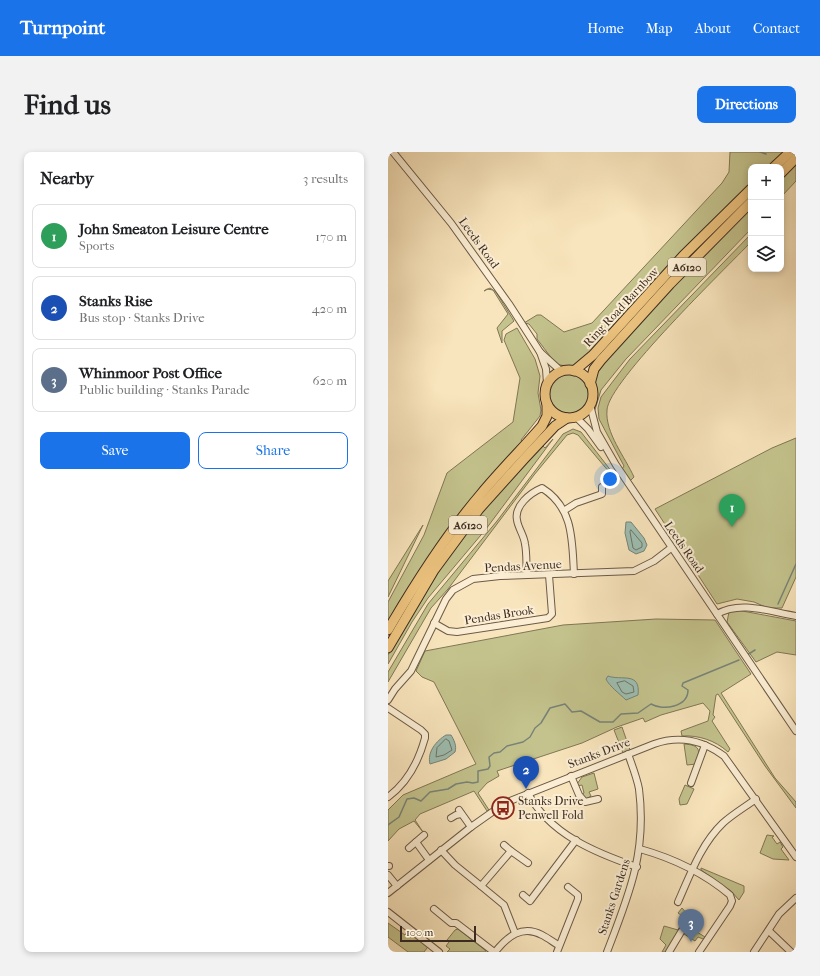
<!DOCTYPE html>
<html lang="en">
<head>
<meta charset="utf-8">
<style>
  :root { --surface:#fff; --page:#f2f2f2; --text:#202124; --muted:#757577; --line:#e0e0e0; --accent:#1a73e8 }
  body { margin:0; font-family:"IM FELL French Canon",serif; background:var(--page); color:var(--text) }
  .controls { position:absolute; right:12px; top:12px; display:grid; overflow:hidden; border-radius:8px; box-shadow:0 2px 6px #0003 }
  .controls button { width:36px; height:36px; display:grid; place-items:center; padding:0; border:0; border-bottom:1px solid var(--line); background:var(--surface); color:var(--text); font:20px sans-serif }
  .scale { position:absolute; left:12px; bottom:10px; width:76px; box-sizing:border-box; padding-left:4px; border:2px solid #3d2b20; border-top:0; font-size:11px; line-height:14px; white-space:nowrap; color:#3d2b20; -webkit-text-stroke:3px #fbeed4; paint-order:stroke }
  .you { position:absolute; left:222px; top:327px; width:14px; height:14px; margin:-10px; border:3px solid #fff; border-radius:50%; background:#1a73e8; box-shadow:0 0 0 6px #1a73e833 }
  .badge { display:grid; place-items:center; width:26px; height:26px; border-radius:50%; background:var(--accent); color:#fff; font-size:13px; font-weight:700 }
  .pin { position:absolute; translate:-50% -33px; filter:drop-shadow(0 1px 2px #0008) }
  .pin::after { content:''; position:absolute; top:21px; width:14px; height:12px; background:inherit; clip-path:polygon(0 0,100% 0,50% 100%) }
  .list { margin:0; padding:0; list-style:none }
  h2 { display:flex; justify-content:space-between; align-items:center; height:52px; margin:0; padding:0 16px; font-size:17px }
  h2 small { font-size:13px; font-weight:400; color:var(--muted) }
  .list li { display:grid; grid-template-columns:26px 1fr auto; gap:12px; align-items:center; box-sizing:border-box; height:64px; margin:0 8px 8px; padding:0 8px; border:1px solid var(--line); border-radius:8px }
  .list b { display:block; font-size:15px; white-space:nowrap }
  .list p { margin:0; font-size:13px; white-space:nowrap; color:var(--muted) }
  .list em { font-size:13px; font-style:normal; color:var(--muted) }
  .actions { display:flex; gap:8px; padding:12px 16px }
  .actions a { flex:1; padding:9px 0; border:1px solid var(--accent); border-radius:8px; text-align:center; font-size:14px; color:var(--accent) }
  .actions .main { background:var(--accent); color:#fff }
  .icon { flex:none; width:22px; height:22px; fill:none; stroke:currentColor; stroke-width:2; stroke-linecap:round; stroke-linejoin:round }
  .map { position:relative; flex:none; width:408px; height:800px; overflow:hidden; border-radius:8px }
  header { display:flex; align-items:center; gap:24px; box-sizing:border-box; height:56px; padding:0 20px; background:var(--accent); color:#fff }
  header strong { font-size:19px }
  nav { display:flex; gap:22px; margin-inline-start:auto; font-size:14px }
  .intro { display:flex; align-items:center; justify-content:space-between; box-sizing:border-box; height:96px; padding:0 24px }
  h1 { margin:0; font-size:28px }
  .button { padding:10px 18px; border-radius:8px; background:var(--accent); color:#fff; font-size:14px; font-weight:700 }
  main { display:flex; gap:24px; padding:0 24px }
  aside { flex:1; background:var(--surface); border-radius:8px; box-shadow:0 2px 6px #0003 }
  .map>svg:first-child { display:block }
  .green { fill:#c4c38d; stroke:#807756 }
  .water { fill:#9ebfb2; stroke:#778478 }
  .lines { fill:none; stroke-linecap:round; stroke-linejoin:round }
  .shore { stroke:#6e7569; stroke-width:1 }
  .stream { stroke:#778478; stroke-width:1.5 }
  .minor-casing { stroke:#6c5a47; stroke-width:8 }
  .highway-casing { stroke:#3d2b20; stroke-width:11 }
  .minor { stroke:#fbeed4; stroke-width:6 }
  .highway { stroke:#ecc27e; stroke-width:9 }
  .labels { text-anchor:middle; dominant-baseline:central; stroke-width:4; stroke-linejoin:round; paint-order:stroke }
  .shield { fill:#fbeed4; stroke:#766656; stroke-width:1 }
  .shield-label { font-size:11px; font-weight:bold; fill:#3d2b20 }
  .street-label { font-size:12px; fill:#3d2b20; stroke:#fbeed4 }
  .poi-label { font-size:12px; fill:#3d2b20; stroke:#fbeed4; text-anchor:start }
</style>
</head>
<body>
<header>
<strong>Turnpoint</strong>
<nav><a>Home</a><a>Map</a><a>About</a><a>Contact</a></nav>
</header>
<div class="intro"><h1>Find us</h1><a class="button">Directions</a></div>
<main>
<aside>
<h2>Nearby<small>3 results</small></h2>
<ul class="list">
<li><span class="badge" style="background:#2e9e5b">1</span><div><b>John Smeaton Leisure Centre</b><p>Sports</p></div><em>170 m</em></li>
<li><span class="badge" style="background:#1a4fb4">2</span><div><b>Stanks Rise</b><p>Bus stop · Stanks Drive</p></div><em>420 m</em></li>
<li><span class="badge" style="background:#5c6f8a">3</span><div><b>Whinmoor Post Office</b><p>Public building · Stanks Parade</p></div><em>620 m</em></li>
</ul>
<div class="actions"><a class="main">Save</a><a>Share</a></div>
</aside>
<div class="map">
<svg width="408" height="800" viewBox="0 0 408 800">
  <rect width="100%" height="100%" fill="#f9e5bd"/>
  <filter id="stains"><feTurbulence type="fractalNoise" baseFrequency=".005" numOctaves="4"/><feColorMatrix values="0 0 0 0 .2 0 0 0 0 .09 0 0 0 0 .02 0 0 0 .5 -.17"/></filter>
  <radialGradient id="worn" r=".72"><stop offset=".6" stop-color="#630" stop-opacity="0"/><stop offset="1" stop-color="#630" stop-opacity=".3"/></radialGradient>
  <g class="green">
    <polygon points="342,0 397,0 382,15 363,15 363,33 191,211 182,215 168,212 149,187 149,182 141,172 136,171 149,163 153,163 176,180 204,171 334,31 341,20"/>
    <polygon points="408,11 408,29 393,45 393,25"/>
    <polygon points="363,54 363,77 238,207 213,238 206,261 208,245 205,230 208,219 265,154"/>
    <path d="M363 82V90C338 116 220 230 219 258 217 281 237 305 246 325L242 329 234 317 236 314 211 267 210 256 213 245 242 207Z"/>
    <polygon points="102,136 108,140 126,169 114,179 114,191 109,176 120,162 105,138 99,137 96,139"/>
    <polygon points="129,176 147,207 152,224 150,241 153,258 152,264 133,288 135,291 0,472 0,450 36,383 59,321 125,270 132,226 116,188 118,182"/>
    <circle cx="181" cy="242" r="20"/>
    <polygon points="185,277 193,280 224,320 231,327 230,328 222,321 190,283 185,281 179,283 146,323 60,437 43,456 0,530 0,520 40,452 109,369 175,282"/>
    <polygon points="408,286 408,425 394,456 380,456 366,450 349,447 329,452 267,357 384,296"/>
    <polygon points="165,287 98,377 40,446 24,470 0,512 0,503 54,414 95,359 154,293 157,296"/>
    <polygon points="35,373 0,445 0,429"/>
    <polygon points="349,458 408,469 408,503 389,500 368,510 339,470 341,460"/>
    <path d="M268 467 327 468 363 522 333 541 387 626 408 650V656L377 614 330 542 328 543 325 563 327 565 324 569 342 597 340 600C327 588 310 583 294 584L293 579 320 569 322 559 315 551 273 563 257 570 255 566 229 575 194 591 109 619 111 624 99 631 90 641 101 658 99 659 86 639 32 662 27 668 35 680 26 669 11 677 0 689V658L15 643 88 612 46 530 34 525 28 519 37 499 175 473Z"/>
    <polygon points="234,575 242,598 235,601 226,578"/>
    <path d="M296 592C312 593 313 598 308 612L299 613Z"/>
    <polygon points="206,621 210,637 201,640 203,644 198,647 193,643 196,641 194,633 189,634 189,632 194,625"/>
    <polygon points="297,633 306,637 299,652 292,653 291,647"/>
    <polygon points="379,683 386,684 384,685 389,692 392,690 395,695 393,697 401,708 385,707 372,701"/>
    <polygon points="313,716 356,734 356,740 351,748 343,739 313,718"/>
    <polygon points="294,756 300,763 301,775 317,785 315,787 310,785 307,789 293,780 281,800 274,800 278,793 272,787 276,774 290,778 296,765 290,761"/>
    <polygon points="0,771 17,783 22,777 42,792 36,800 20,800 0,785"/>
    <polygon points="70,777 97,798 98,800 59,800 62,797 58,794 61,790 59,788 67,778"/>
  </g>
  <g class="water">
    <polygon points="238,370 243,370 256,386 259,393 256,399 248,402 241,398 237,381"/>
    <path d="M220 524C233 529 253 519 250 543L238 548C232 542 221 534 218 527Z"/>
    <path d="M58 583H63C66 588 69 594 67 600L58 607 42 612C39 600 48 589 58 583Z"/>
  </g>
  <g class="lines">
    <g class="shore">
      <polygon points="243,378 254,391 254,395 248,398 245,396 242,380"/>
      <polygon points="237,529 245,534 246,540 238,542 234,540 229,531"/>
      <polygon points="58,587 61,589 64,598 56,603 48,605 49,596"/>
    </g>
    <g class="stream">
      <polyline points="372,0 378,2"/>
      <polyline points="390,452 408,412"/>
      <polyline points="359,503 367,498"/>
      <path d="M0 673 11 665 19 647 26 646 33 649 42 640 60 637 68 632 79 630 85 631 90 630V619L100 617 102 614 101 605 106 601 112 600 119 594 135 590 142 585 147 576 153 571 162 556 177 552 184 560 193 559 212 570H225L233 562 250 561 263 552C275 559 300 555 300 538L294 534 295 531 351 508"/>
    </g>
    <g class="minor-casing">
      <g id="minor">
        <polyline points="5,0 63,71 121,152 152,200 158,217 159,232"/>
        <polyline points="152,200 174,220"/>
        <polyline points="202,253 209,280 228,313 408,579"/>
        <polyline points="188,265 200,277 213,295"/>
        <polyline points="177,358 188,351 214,342 214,335"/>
        <path d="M139 423C138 413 139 402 137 392 136 383 130 376 129 368 126 354 142 341 154 336 186 356 184 389 186 422"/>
        <path d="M329 462C353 448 382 460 408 464"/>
        <polyline points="46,471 60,479 69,480 160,466 164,462 161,423"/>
        <polyline points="0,548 7,537 23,519 58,447 65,438 85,427 112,424 246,419 266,409 283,396"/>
        <path d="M0 556 33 578 37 582V586C31 608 19 631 0 645"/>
        <polyline points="183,624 191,643 197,650 210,647"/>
        <polyline points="303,631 317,593"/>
        <path d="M140 641C161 682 208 701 249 715"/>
        <polyline points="71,658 83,675"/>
        <polyline points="63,666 68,663 73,662"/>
        <polyline points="28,690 41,708"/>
        <polyline points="116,693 123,699"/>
        <polyline points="21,696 36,683"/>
        <path d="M252 697C284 706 316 721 342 743L344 749 342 754 311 800"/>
        <polyline points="53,698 67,713 93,734 123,699 140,711"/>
        <polyline points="0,714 1,714"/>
        <polyline points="0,723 9,734"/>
        <polyline points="93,734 116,753 127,781"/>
        <path d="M0 741 83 675 117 651 266 592C292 583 314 588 336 604L408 705"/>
        <polyline points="135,743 142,749 188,688"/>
        <path d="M290 750C302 723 313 692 335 671 345 662 357 655 368 647"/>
        <polyline points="46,757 63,771 68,771 106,800"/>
        <polyline points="0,760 51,800"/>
        <polyline points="381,779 403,800"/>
        <path d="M107 800C119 785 134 772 154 783 160 786 165 790 170 793"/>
        <polyline points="169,800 190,747 190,743 180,735"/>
        <path d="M219 800C241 743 259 700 251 637 249 626 244 613 240 602"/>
        <polyline points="281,800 293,780"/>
        <polyline points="366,800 391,762 408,746"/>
      </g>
    </g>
    <g class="highway-casing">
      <g id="highway">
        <polyline points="386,15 402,0"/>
        <polyline points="393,21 408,6"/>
        <circle cx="181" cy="242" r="24"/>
        <polyline points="186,219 205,203 295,104 363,37"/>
        <polyline points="202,232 206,217 213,208 282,132 363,50"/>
        <path d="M0 478C28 430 57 384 93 342 112 319 134 297 154 274L159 264V252"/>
        <polyline points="0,496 46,418 91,357 136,307 167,274 179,266"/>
      </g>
    </g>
    <use href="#minor" class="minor"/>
    <use href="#highway" class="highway"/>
  </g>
  <defs>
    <g id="bus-ring" transform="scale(1.15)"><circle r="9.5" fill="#fbeed4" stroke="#8f2418" stroke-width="1.5"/><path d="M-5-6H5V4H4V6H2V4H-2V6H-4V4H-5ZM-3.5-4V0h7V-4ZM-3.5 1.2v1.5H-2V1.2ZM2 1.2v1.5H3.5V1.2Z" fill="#8f2418"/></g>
  </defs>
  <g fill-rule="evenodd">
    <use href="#bus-ring" x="115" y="656"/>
  </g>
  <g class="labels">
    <g class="shield">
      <rect x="280" y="106" width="38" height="18" rx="3"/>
      <rect x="61" y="364" width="38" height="18" rx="3"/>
    </g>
    <g class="shield-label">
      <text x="299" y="115">A6120</text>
      <text x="80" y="373">A6120</text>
    </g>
    <g class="street-label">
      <text transform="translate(91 91) rotate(54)">Leeds Road</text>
      <text transform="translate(233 155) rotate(-47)">Ring Road Barnbow</text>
      <text transform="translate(296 395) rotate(55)">Leeds Road</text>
      <text transform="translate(135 414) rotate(-3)">Pendas Avenue</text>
      <text transform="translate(111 463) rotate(-9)">Pendas Brook</text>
      <text transform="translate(211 601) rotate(-21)">Stanks Drive</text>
      <text transform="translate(226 745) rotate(-72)">Stanks Gardens</text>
    </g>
    <g class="poi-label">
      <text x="130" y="649">Stanks Drive<tspan x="130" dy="14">Penwell Fold</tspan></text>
    </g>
  </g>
  <rect width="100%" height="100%" filter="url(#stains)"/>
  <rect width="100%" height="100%" fill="url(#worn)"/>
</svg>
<div class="controls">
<button>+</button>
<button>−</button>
<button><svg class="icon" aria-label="layers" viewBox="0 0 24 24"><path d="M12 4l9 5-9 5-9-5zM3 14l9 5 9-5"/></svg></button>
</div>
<div class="scale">100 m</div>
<div class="you"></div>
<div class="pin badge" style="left:344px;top:375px;background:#2e9e5b">1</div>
<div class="pin badge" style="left:138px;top:637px;background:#1a4fb4">2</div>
<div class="pin badge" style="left:303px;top:790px;background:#5c6f8a">3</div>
</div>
</main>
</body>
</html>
